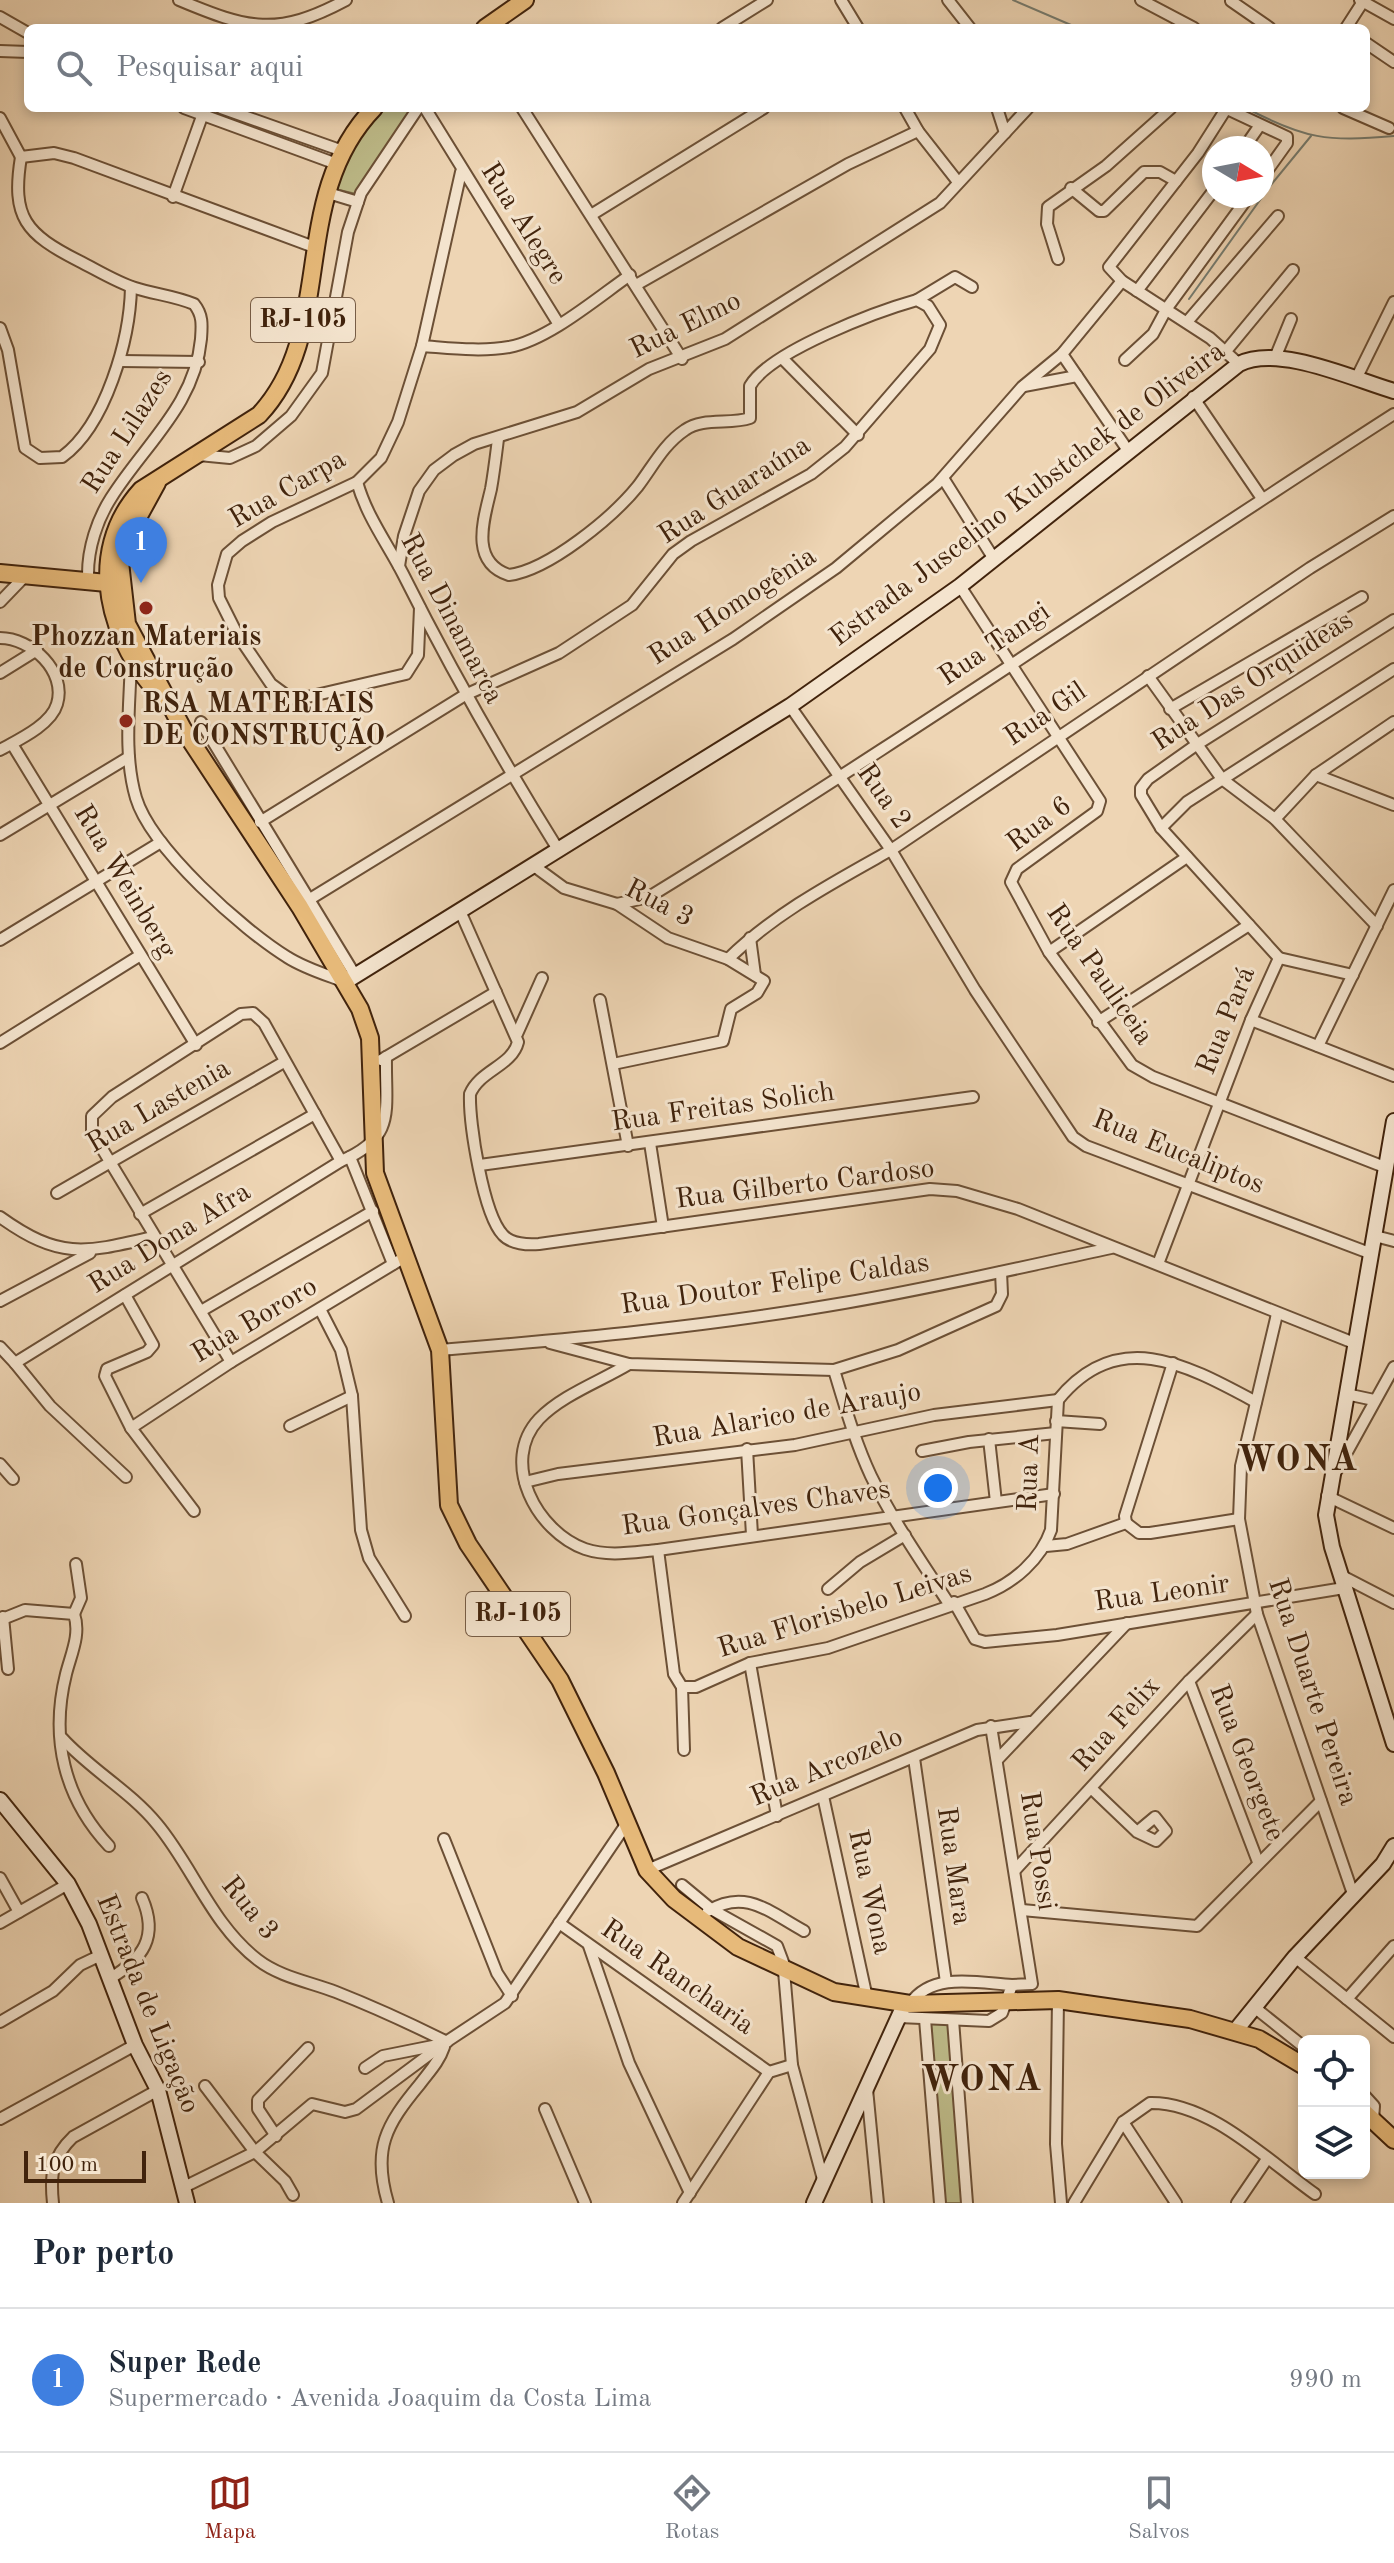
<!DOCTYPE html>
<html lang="pt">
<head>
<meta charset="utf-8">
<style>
  :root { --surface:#fff; --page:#f6f6f7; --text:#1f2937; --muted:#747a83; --line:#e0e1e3; --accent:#8f2418 }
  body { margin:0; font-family:"Old Standard TT",serif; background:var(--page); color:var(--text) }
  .controls { position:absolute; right:24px; bottom:24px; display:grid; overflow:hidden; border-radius:12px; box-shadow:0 4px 12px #0003 }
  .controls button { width:72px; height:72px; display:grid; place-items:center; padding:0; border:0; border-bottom:2px solid var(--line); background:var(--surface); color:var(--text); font:40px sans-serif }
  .compass { position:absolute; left:1202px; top:136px; width:72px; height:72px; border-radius:50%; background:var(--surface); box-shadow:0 4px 12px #0003; rotate:100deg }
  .scale { position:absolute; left:24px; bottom:20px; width:122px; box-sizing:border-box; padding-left:8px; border:4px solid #41230c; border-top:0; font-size:22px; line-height:28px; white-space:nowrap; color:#41230c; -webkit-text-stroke:6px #f4e4ce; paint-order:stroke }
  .you { position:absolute; left:938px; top:1488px; width:28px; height:28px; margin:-20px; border:6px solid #fff; border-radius:50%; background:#1a73e8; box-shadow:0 0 0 12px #1a73e833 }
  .badge { display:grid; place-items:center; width:52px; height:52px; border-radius:50%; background:var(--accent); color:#fff; font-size:26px; font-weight:700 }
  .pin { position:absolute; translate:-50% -66px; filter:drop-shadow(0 2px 4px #0008) }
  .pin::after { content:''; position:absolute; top:42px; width:28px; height:24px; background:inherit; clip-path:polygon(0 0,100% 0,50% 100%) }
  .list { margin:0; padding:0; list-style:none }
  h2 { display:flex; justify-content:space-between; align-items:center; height:104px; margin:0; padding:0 32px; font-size:34px }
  h2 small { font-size:26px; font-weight:400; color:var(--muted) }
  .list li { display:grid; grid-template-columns:52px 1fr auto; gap:24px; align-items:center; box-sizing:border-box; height:144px; padding:0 32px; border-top:2px solid var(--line) }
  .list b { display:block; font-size:30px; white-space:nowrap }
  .list p { margin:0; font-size:26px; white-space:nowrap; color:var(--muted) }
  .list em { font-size:26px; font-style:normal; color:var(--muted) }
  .icon { flex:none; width:44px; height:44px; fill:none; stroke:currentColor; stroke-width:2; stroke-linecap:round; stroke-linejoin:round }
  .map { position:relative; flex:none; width:1394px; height:2203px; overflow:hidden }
  .search { position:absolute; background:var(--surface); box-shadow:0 4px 12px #0003; left:24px; right:24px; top:24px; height:88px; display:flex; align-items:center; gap:20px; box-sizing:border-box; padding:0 28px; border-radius:12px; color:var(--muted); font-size:30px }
  .sheet { height:248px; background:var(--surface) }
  nav { display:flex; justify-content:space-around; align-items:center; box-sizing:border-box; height:112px; border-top:2px solid var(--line); background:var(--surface); font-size:22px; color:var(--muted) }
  nav a { display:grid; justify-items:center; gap:4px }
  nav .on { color:var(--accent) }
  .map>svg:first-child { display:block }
  .green { fill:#bebc8a; stroke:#80704b; stroke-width:2 }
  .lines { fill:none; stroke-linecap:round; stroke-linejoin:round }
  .stream { stroke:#767c70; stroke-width:2 }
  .street-casing { stroke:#6c5036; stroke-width:14 }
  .secondary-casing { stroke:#41230c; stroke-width:18 }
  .primary-casing { stroke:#41230c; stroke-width:20 }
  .street { stroke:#f4e4ce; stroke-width:10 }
  .secondary { stroke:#f4e4ce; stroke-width:14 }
  .primary { stroke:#e7ba7a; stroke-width:16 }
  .poi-dot { fill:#8f2418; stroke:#f4e4ce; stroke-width:3 }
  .labels { text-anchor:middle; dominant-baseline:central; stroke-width:6; stroke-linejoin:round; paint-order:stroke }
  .shield { fill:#f4e4ce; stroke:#775d46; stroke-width:2 }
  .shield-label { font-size:26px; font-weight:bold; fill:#41230c }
  .street-label { font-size:28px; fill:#41230c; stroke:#f4e4ce }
  .poi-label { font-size:28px; font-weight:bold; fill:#41230c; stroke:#f4e4ce }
  .district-label { font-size:36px; font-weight:bold; letter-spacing:2px; fill:#41230c; stroke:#f4e4ce }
</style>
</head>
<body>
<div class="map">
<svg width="1394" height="2203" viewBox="0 0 1394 2203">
  <rect width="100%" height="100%" fill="#eed5b4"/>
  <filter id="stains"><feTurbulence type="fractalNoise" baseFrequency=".0025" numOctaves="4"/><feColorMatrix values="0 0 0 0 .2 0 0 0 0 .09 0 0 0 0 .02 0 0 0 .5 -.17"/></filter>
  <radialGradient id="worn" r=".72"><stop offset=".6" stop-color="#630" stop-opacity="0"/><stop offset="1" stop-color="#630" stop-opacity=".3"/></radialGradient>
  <g class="green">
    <path d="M384 108H414L356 194 335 189C347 158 361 131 384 108Z"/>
    <polygon points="929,2021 951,2023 962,2203 944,2203"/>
  </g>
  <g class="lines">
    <g class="stream">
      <polyline points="1013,0 1078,28"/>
      <path d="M1246 108C1305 139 1327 142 1394 136"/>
      <polyline points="1189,299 1270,186 1311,136"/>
    </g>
    <g class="street-casing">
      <g id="street">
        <path d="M179 0C248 29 277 37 346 0"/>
        <polyline points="841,0 858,28"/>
        <polyline points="948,0 970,28"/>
        <polyline points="1141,0 1194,28"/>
        <polyline points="1360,0 1394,19"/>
        <polyline points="1231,1 1270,28"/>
        <polyline points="0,17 28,33"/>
        <polyline points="722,28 767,0"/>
        <polyline points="1346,28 1364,0"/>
        <polyline points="1366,43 1394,62"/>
        <polyline points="0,51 28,52"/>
        <polyline points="184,108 334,163"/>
        <polyline points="221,108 340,150"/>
        <polyline points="425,108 558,323"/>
        <polyline points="522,108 682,359"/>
        <polyline points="905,108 918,131 958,182"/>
        <polyline points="997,108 1005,133"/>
        <polyline points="1225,108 1287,137 1287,143 1262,178"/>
        <polyline points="1343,108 1389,128"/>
        <polyline points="1226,109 1198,153 1109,267 1122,281 1210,338 1239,364"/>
        <polyline points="0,118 21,157"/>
        <polyline points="1244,148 1260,125"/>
        <path d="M21 157C11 218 26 234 79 261 97 270 116 282 135 288 154 294 175 296 194 304 203 315 202 325 201 339 195 405 145 444 111 498 97 520 88 548 88 574"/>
        <polyline points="21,157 54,153 74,158 314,247"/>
        <polyline points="1071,188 1099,211 1104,211 1144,172 1160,172 1176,181"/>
        <polyline points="325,192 358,202"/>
        <polyline points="173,197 205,108"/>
        <polyline points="591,215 764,108"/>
        <polyline points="1058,259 1047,224 1048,207 1106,166 1171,108"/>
        <polyline points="636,285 848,164 918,131"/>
        <polyline points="1137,291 1214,190"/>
        <polyline points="917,300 955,277 972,287"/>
        <polyline points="1187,322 1278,216"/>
        <path d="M0 328 8 350 25 448 40 458 62 457C106 425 130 339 131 287"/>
        <path d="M422 346C450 348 481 352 509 347 548 340 597 298 630 275"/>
        <polyline points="1226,351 1293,270"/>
        <polyline points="1062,354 1129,452"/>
        <polyline points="1275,358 1291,319"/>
        <polyline points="783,359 858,435"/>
        <polyline points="1125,360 1153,334 1167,308 1249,196"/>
        <polyline points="121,361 199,362"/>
        <polyline points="1356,379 1394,302"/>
        <polyline points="1024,386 1077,376"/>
        <polyline points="1193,397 1261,497"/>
        <polyline points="199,455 230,458 256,446 291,416 322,373 348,232 361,193 418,108"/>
        <polyline points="943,478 994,559"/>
        <path d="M357 482C367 517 387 543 403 574 451 670 503 761 559 851"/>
        <polyline points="399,566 404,536 419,491 434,470 454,455 474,444 577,412 649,369 725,339 940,203 1028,108"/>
        <polyline points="960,586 1100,801 1097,811 1017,869 1011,882 1049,952 1132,1065 1153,1077 1387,1168"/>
        <polyline points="0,602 26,575"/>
        <polyline points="420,608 418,655 406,674 299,699 290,698 271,684 237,634 219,598 218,585 227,554 242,541 272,522 357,482 381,458 398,422 422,346 461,172"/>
        <path d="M0 638C31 638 67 671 57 704 51 725 18 740 0 750"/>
        <path d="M131 658C130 704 123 754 136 798 151 848 243 930 287 957 304 968 324 974 343 981"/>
        <polyline points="0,673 37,650"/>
        <polyline points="1148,676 1222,779 1275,819"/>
        <polyline points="790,706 891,850 975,990 1073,1137 1086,1146 1372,1254"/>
        <polyline points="1170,709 1362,597"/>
        <polyline points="201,722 355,975"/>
        <polyline points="12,744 196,1045"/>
        <polyline points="1316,775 1394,805"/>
        <path d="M260 822 465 695 559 653 632 605 673 554 691 541 811 474 845 447 930 349 940 325 928 306 917 300C878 311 770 351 750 386V418C730 425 703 417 685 430 664 444 653 466 638 486 613 517 549 570 509 575 469 562 484 519 491 489 494 472 496 455 498 439"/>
        <polyline points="1161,828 1187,802 1394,669"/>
        <polyline points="0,835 129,757"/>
        <polyline points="534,866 564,888 617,904 668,938 728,959 764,981 757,993 731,1009 723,1041 613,1064"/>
        <polyline points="310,899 733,639 836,568 937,484 1022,387 1062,354 1122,281"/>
        <path d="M617 904 649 897C901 742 1145 574 1394 414"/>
        <path d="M460 911 518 1042C512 1066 480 1070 470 1094 469 1123 483 1214 503 1235 511 1244 528 1245 539 1244L930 1189 957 1191 1018 1209 1354 1343"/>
        <polyline points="1377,926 1275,819 1316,775 1394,722"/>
        <polyline points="750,938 755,975"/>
        <polyline points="0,940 161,842"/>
        <polyline points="1049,952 1187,857"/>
        <polyline points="1279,958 1353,975"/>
        <path d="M728 959C775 913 834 882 891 850L1310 568 1394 516"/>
        <polyline points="600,1000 628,1146"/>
        <polyline points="1251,1020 1394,1076"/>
        <polyline points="1098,1022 1249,925"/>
        <polyline points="517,1034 542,978"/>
        <polyline points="0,1043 139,956"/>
        <polyline points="1318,1046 1394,890"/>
        <polyline points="381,1060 496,992"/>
        <polyline points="650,1143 663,1227"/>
        <polyline points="350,1157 393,1264"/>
        <polyline points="480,1165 973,1097"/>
        <polyline points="57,1193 284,1062"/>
        <polyline points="140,1214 315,1114"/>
        <path d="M0 1217C60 1260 85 1253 153 1237"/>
        <polyline points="1375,1236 1394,1241"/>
        <polyline points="1158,1264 1251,1020 1279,958 1161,828 1141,795 1141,788 1148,779 1196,745 1394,620"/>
        <polyline points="125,1295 153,1345 147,1352 107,1369 105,1376 131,1428 194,1511"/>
        <polyline points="0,1301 90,1253"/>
        <polyline points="201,1311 373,1211"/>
        <polyline points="321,1311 341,1350 352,1396 361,1530 369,1558 405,1616"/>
        <polyline points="1277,1314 1241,1466 1239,1519 1257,1614 1353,1894"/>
        <polyline points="550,1343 629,1364 834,1370 898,1350 996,1306 1002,1294 1001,1272"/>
        <path d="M0 1347 15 1363 341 1161C397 1137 385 1111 386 1057"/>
        <path d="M440 1350C575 1339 711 1326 844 1303 933 1288 1022 1267 1111 1248"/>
        <polyline points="231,1362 92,1132 92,1116 112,1097 241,1014 253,1013 264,1023 341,1161"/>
        <polyline points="15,1363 50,1406 126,1477"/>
        <path d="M629 1364C601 1381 562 1395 539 1419 499 1462 537 1532 585 1549 609 1557 634 1552 658 1550L1054 1494"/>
        <path d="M834 1370C845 1406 855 1442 871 1476 893 1521 922 1562 949 1604"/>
        <polyline points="1346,1394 1374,1400"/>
        <path d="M1058 1400C1118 1326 1187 1365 1256 1402"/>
        <polyline points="1056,1421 1100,1424"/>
        <polyline points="290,1426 352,1396"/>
        <polyline points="131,1428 231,1362 405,1257"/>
        <polyline points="989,1439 996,1502"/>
        <polyline points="747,1449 752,1535"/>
        <polyline points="922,1451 969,1442 1056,1433"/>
        <polyline points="0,1464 13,1479"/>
        <polyline points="1337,1470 1394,1367"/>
        <polyline points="525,1482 558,1474 795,1445 934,1415 1058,1400"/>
        <polyline points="1327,1496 1394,1528"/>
        <polyline points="1126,1523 1125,1516 1173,1363"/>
        <polyline points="1046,1546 1067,1544 1126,1523 1139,1533 1150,1533 1239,1519"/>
        <polyline points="658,1550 674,1674 682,1687 684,1750"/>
        <polyline points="1340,1575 1394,1603"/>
        <polyline points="828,1589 860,1562 905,1535"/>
        <polyline points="954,1602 975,1639 985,1642 1057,1635 1344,1588"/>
        <polyline points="74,1614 81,1598 76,1564"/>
        <polyline points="3,1617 8,1669"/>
        <path d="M0 1620 25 1610 74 1614C81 1634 71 1654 66 1674 50 1738 64 1798 109 1846"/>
        <polyline points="750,1663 777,1816"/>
        <polyline points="1189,1681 1258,1862"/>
        <path d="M682 1687H696L750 1663 828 1648 985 1594C1014 1583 1041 1559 1051 1530L1058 1400"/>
        <polyline points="991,1726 1032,1984 1012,1985"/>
        <path d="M62 1738C91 1770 130 1791 157 1824 193 1867 212 1925 258 1960 280 1977 310 1982 336 1992 374 2007 411 2024 447 2042"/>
        <polyline points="914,1758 946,1982"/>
        <polyline points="998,1759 1127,1623"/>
        <polyline points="1092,1789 1137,1832 1156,1841 1166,1831 1155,1817 1137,1832"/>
        <polyline points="823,1796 867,1998"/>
        <polyline points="444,1839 497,1973 512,1996"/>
        <polyline points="1016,1869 1189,1681 1257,1614"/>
        <polyline points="647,1870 977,1730 1030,1722"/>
        <polyline points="0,1878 19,1912"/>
        <polyline points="682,1885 711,1909 777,1946 783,1962"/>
        <polyline points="1022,1910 1197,1926 1321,1801"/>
        <path d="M708 1911C746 1888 769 1912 804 1931"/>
        <polyline points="0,1923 68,1884"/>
        <polyline points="559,1923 769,2072"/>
        <polyline points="589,1946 629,2063 690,2193"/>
        <polyline points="1295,1957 1394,2037"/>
        <polyline points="784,1971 792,2065 824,2183"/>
        <path d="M109 1979C143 1959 159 1937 142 1898"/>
        <polyline points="1347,1999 1394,1946"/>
        <polyline points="1058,2000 1056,2144 1061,2203"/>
        <polyline points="1254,2007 1304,2047"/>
        <path d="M899 2017 989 2021 1002 2013 1012 1985C979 1983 932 1971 910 2004"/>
        <polyline points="925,2019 940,2203"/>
        <polyline points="953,2020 967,2203"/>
        <polyline points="0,2022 53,1991 80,1965 101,1955"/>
        <polyline points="365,2068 383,2056 443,2044 505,2003 627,1823"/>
        <polyline points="205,2086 255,2152 285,2181 293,2195"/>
        <polyline points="867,2089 878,2203"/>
        <polyline points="1364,2095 1374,2106 1373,2120"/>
        <polyline points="545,2109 585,2203"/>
        <polyline points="0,2119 135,2045"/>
        <polyline points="1123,2122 1176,2203"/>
        <polyline points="276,2136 258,2109 258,2100 308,2048"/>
        <polyline points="184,2187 255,2152 312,2104 345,2112 356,2109 442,2045"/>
        <path d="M53 2203C50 2175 52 2157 73 2137L158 2090"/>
        <path d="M388 2203C372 2149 386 2125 420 2084 429 2072 439 2062 444 2047"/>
        <polyline points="683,2203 769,2072 792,2065"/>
        <path d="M1074 2203 1123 2122 1150 2103C1210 2102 1267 2160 1315 2194"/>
        <polyline points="1237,2203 1267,2159"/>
      </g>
    </g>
    <g class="secondary-casing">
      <g id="secondary">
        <path d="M345 982 790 706 960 586 1239 364C1278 344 1353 379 1394 391"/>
        <polyline points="1394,1121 1326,1515 1332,1547 1394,1744"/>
        <polyline points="0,1800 68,1884 89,1924 135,2045 158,2090 187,2203"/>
        <polyline points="1236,2030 1295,1957 1383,1864 1394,1846"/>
        <polyline points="814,2203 905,2003"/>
      </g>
    </g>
    <g class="primary-casing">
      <g id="primary">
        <polyline points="485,28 525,0"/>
        <polyline points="157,483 123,545 120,562 127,624 183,729 300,907 360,1009 370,1038 375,1173 440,1350 449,1505 468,1544 560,1680 606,1773 647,1870 674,1899 738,1947 834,1992 910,2004 1058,2000 1190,2019 1259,2039 1304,2066"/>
        <polyline points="0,573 107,583"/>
        <path d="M164 700C109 643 83 554 141 490L259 415C338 331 287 198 374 108"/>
        <polyline points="1364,2112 1394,2140"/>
      </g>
    </g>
    <use href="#street" class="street"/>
    <use href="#secondary" class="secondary"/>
    <use href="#primary" class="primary"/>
  </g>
  <g class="poi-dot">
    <circle cx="146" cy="608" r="8"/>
    <circle cx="126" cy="721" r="8"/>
  </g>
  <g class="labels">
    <g class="shield">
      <rect x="251" y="298" width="104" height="44" rx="6"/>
      <rect x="466" y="1592" width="104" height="44" rx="6"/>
    </g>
    <g class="shield-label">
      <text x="303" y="320">RJ-105</text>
      <text x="518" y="1614">RJ-105</text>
    </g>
    <g class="street-label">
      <text transform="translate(523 224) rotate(58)">Rua Alegre</text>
      <text transform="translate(686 326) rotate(-26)">Rua Elmo</text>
      <text transform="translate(128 432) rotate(-57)">Rua Lilazes</text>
      <text transform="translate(288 490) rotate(-30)">Rua Carpa</text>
      <text transform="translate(735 491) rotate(-33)">Rua Guaraúna</text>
      <text transform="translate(1028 495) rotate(-37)">Estrada Juscelino Kubstchek de Oliveira</text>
      <text transform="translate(733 607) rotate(-33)">Rua Homogênia</text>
      <text transform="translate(451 619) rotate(62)">Rua Dinamarca</text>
      <text transform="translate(995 645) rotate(-34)">Rua Tangi</text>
      <text transform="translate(1253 682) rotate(-33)">Rua Das Orquideas</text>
      <text transform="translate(1046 715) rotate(-34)">Rua Gil</text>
      <text transform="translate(883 797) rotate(55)">Rua 2</text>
      <text transform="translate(1040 825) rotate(-37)">Rua 6</text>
      <text transform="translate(124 882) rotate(59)">Rua Weinberg</text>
      <text transform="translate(659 904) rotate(27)">Rua 3</text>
      <text transform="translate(1099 975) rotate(55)">Rua Pauliceia</text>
      <text transform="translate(1227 1021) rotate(-68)">Rua Pará</text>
      <text transform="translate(159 1107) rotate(-30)">Rua Lastenia</text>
      <text transform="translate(723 1108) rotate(-8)">Rua Freitas Solich</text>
      <text transform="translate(1178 1153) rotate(22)">Rua Eucaliptos</text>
      <text transform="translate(805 1185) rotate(-7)">Rua Gilberto Cardoso</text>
      <text transform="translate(170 1239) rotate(-32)">Rua Dona Afra</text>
      <text transform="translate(775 1285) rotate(-8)">Rua Doutor Felipe Caldas</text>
      <text transform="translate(255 1321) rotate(-31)">Rua Bororo</text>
      <text transform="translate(787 1416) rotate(-10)">Rua Alarico de Araujo</text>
      <text transform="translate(1030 1473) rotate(-88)">Rua A</text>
      <text transform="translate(756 1509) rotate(-8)">Rua Gonçalves Chaves</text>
      <text transform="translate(1162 1594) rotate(-8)">Rua Leonir</text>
      <text transform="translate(845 1612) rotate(-17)">Rua Florisbelo Leivas</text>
      <text transform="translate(1312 1692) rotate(72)">Rua Duarte Pereira</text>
      <text transform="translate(1117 1725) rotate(-48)">Rua Felix</text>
      <text transform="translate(1246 1763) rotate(69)">Rua Georgete</text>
      <text transform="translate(827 1768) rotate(-23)">Rua Arcozelo</text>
      <text transform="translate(1037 1851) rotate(81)">Rua Possi</text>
      <text transform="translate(953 1866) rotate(82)">Rua Mara</text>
      <text transform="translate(869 1892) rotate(78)">Rua Wona</text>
      <text transform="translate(249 1909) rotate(51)">Rua 3</text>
      <text transform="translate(677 1978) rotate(35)">Rua Rancharia</text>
      <text transform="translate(147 2004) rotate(68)">Estrada de Ligação</text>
    </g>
    <g class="poi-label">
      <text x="146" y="638">Phozzan Materiais<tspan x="146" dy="32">de Construção</tspan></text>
      <text x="142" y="705" text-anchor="start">RSA MATERIAIS<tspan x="142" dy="32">DE CONSTRUÇÃO</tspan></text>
    </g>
    <g class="district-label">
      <text x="1298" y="1461">WONA</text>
      <text x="982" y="2081">WONA</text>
    </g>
  </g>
  <rect width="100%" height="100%" filter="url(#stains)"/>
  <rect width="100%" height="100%" fill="url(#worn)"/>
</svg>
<div class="controls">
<button><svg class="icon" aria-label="locate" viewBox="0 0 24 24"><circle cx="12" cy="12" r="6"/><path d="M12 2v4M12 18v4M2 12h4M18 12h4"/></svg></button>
<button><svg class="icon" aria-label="layers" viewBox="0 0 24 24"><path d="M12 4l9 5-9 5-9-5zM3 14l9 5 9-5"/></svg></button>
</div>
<svg class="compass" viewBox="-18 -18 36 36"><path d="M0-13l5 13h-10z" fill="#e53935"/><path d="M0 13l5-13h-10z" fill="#747a83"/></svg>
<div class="scale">100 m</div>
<div class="you"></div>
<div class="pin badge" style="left:141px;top:583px;background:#3f7fe0">1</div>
<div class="search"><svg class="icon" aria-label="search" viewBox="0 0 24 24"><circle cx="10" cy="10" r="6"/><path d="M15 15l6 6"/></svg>Pesquisar aqui</div>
</div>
<section class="sheet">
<h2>Por perto<small></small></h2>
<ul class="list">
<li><span class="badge" style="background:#3f7fe0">1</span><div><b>Super Rede</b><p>Supermercado · Avenida Joaquim da Costa Lima</p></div><em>990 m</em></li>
</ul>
</section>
<nav>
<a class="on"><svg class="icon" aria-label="map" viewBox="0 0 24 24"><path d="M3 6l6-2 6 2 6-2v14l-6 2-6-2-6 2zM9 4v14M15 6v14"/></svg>Mapa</a>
<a><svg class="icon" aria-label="directions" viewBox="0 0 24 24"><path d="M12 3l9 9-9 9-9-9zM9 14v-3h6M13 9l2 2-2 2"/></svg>Rotas</a>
<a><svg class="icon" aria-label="saved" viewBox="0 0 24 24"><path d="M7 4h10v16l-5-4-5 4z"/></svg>Salvos</a>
</nav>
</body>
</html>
